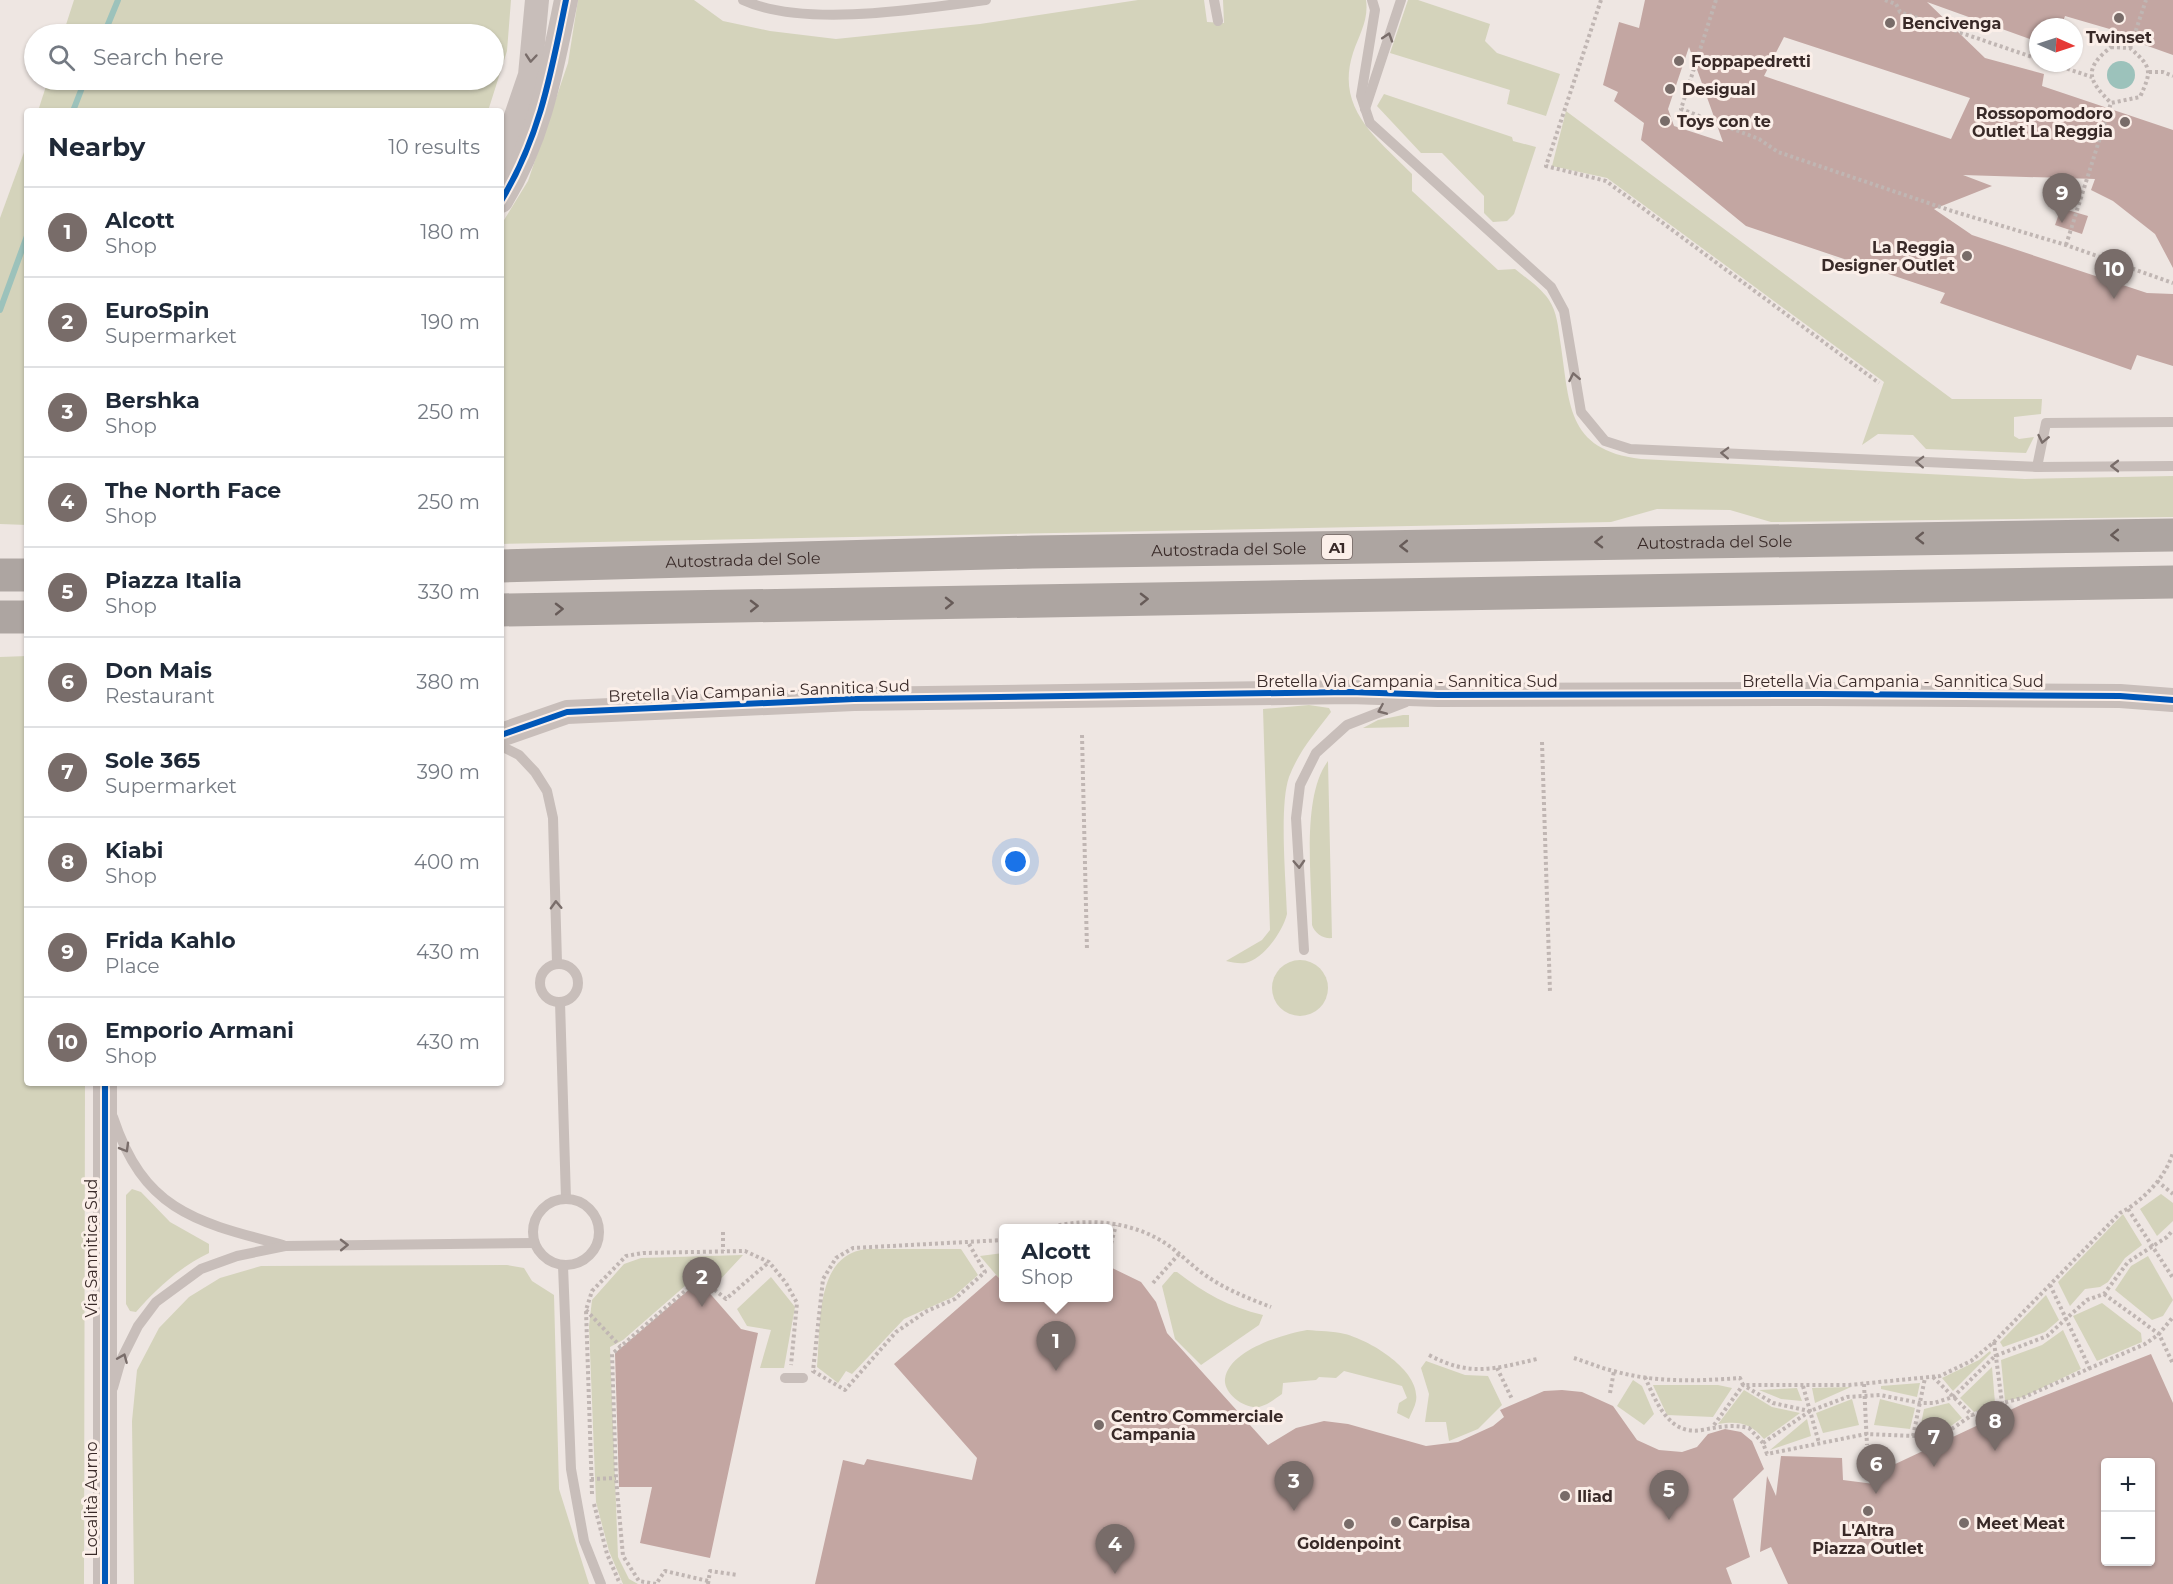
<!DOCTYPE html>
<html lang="en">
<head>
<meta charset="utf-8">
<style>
  :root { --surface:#fff; --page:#f6f6f7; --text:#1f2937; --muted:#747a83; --line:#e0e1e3; --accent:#786c69 }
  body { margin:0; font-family:Montserrat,sans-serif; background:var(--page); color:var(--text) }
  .controls { position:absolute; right:18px; bottom:18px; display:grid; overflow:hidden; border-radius:6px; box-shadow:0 2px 4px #0004 }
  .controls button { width:54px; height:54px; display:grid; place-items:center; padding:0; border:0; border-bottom:2px solid var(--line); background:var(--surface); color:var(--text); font:30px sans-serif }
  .compass { position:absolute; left:2029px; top:18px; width:54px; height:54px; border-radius:50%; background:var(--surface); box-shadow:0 2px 4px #0004; rotate:93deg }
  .you { position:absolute; left:1016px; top:862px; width:21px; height:21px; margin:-15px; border:4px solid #fff; border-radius:50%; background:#1a73e8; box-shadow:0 0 0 9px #1a73e833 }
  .badge { display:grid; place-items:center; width:39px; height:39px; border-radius:50%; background:var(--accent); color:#fff; font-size:20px; font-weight:700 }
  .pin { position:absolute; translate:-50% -50px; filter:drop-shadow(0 2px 3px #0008) }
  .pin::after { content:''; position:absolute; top:32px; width:21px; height:18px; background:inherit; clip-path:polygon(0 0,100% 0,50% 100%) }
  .popup { position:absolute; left:999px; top:1224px; width:114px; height:78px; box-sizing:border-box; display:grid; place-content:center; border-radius:6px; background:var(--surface); filter:drop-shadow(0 2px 4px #0005); font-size:20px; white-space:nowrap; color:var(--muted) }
  .popup b { font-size:22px; color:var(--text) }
  .popup::after { content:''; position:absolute; left:50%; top:100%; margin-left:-12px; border:12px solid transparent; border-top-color:var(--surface) }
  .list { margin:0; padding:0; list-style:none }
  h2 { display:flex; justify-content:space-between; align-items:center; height:78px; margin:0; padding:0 24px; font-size:26px }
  h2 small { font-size:20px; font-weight:400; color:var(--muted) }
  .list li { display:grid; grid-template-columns:39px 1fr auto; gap:18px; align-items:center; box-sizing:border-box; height:90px; padding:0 24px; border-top:2px solid var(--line) }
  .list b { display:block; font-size:22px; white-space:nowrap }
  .list p { margin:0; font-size:20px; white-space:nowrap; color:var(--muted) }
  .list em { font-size:20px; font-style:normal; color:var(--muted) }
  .icon { flex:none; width:33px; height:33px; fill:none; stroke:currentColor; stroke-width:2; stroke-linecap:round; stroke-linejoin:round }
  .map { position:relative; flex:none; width:2173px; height:1584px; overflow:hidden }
  .search { position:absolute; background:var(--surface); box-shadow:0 2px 4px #0004; left:24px; top:24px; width:480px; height:66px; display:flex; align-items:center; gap:15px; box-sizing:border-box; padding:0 21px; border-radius:33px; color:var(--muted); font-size:22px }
  .panel { position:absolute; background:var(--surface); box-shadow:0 2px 4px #0004; left:24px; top:108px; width:480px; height:978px; border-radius:6px }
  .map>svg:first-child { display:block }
  .green { fill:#d4d3bb }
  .water { fill:#9cc2bb }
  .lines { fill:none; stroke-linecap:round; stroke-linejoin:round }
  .stream { stroke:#9cc2bb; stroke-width:6 }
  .building { fill:#c3a6a2; fill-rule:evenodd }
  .path { stroke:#c0b6b3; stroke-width:4; stroke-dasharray:3 3; stroke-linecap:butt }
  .service { stroke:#c8beba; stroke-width:10 }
  .tertiary { stroke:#c8beba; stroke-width:24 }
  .motorway { stroke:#ada5a1; stroke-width:33 }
  .cycleway-casing { stroke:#fbefe9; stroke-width:10 }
  .cycleway { stroke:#0057b8; stroke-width:6 }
  .oneway { stroke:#796d6a }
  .oneway2 { stroke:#675b58 }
  .poi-dot { fill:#786c69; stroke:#fbefe9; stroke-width:2 }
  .labels { text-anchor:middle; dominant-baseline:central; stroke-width:6; stroke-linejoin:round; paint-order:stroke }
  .shield { fill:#fbefe9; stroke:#736562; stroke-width:1.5 }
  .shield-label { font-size:15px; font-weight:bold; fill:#392a28 }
  .poi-label { font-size:16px; font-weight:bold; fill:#392a28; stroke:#fbefe9; text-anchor:start }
  .street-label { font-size:16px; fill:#392a28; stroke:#fbefe9 }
</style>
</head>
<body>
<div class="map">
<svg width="2173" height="1584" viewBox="0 0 2173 1584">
  <rect width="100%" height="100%" fill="#eee6e2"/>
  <g class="green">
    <polygon points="74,0 511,0 507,51 488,111 38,111 48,80 494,80 494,34 63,34"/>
    <path d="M578 0H694L723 21 770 31 836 39 980 24 1138 0H1204L1207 22 1224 23 1223 0H1366C1369 20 1359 35 1353 53 1335 109 1377 138 1412 174V191L1498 270 1515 269C1526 278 1541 288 1549 300 1557 312 1558 327 1560 340 1570 403 1565 450 1641 459L2025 479 2173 476V517L1771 522 1730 510 1657 509 1611 522 501 544V225L528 181 568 63Z"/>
    <polygon points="1408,0 1418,0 1490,24 1485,41 1497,53 1560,74 1546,116 1507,104 1510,90 1390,53"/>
    <polygon points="1384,94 1512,137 1513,141 1536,147 1514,214 1507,221 1493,222 1484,213 1484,196 1442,153 1421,153 1377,106"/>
    <polygon points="1566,111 1952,399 2042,399 2041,414 2014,417 2014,436 2019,439 2034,437 2026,453 1926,449 1913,435 1878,434 1862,445 1884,382 1607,178 1552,166"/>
    <polygon points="27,144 27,525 0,524 0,218"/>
    <polygon points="27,656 27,1083 85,1083 84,1584 0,1584 0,657"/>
    <path d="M1309 705 1329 708 1331 712C1315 733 1299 751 1289 777 1279 806 1286 881 1287 914 1283 931 1263 960 1245 963 1239 964 1231 962 1226 961L1262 940 1270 930 1263 709Z"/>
    <polygon points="1403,715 1409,715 1409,727 1363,728 1378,720"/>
    <path d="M1328 761 1332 938C1324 939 1315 934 1312 925 1312 880 1301 797 1328 761Z"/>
    <circle cx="1300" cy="988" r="28"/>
    <path d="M132 1189 141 1192 170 1222 209 1244V1253C180 1267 157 1288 136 1312L130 1311 126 1304V1195Z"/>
    <polygon points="2161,1194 2173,1203 2173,1221 2157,1236 2140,1209"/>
    <polygon points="2123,1214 2142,1245 2125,1258 2108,1282 2100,1287 2085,1289 2070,1306 2058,1282"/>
    <path d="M867 1249H961L978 1275 953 1297 904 1319 852 1374 846 1371 838 1383 817 1367C821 1327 814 1254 867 1249Z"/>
    <polygon points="1003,1253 1003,1283 980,1256"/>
    <polygon points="743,1255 716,1284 701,1272 623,1340 610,1347 618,1557 629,1579 638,1584 623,1584 609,1551 596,1502 589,1326 592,1300 624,1264 641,1258"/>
    <polygon points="2148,1256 2173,1300 2163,1316 2152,1320 2115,1290 2131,1266"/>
    <polygon points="507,1265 524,1268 532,1281 554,1295 559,1489 589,1584 134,1584 132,1421 137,1370 159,1328 189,1297 220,1278 261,1266"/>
    <path d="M1174 1272H1177C1204 1293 1229 1307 1263 1315L1259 1325 1201 1365 1175 1339 1162 1286Z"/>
    <polygon points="771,1277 795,1307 784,1368 760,1368 771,1330 747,1326 737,1309"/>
    <polygon points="2046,1295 2059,1320 2045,1332 2003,1347 2000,1342"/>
    <polygon points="2102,1303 2141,1333 2142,1342 2097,1361 2073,1316"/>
    <path d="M1307 1330C1319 1331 1333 1331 1345 1334 1369 1340 1421 1370 1416 1401 1415 1407 1411 1413 1409 1419L1397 1413 1399 1403 1407 1398 1402 1386 1344 1371 1336 1378 1319 1377 1316 1380 1283 1383 1282 1394C1276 1398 1269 1404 1262 1406 1248 1412 1223 1394 1225 1379 1229 1350 1284 1334 1307 1330Z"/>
    <polygon points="2063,1330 2081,1369 2023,1397 2005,1401 2001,1360 2042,1345"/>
    <polygon points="1990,1351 1991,1353 1953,1391 1942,1378 1979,1360"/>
    <polygon points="1426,1361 1465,1375 1488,1376 1502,1405 1478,1429 1449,1441 1446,1422 1425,1422 1429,1394 1421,1368"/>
    <polygon points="1992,1367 1995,1403 1974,1412 1960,1398"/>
    <polygon points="1633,1380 1642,1386 1654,1414 1644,1425 1617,1406"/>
    <polygon points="1920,1383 1917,1397 1881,1389 1881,1386"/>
    <polygon points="1653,1385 1718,1385 1732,1388 1713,1417 1667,1415"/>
    <polygon points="1851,1387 1815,1403 1812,1388"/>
    <polygon points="1797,1388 1802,1401 1781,1399 1759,1390"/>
    <path d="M1744 1390 1772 1407 1800 1413 1764 1439C1750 1423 1739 1421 1718 1424Z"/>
    <polygon points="1852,1399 1859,1425 1823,1433 1816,1413"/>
    <polygon points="1880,1399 1915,1408 1910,1429 1874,1425"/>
    <polygon points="1949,1403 1962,1418 1944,1431 1920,1429 1924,1409"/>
    <polygon points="1807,1419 1811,1436 1770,1450"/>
  </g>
  <circle class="water" cx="2121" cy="75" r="14"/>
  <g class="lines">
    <g class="stream">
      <polyline points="104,34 118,0"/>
      <polyline points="73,111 85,80"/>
      <polyline points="0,310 27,236"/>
    </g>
  </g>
  <g class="building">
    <path d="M1645 0H2173V55L2142 44 2144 39 2065 16 2061 27H2038V42L1927 2 1985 58 2044 74 2042 86 2173 130V268L2155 234 2113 201 2091 190 2095 179 1963 175 1992 186 1934 209 1972 235 2147 293 2173 294V366L2137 355 2131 370 1940 303 1945 293 1746 226 1641 140 1644 123 1614 101 1618 92 1603 85 1619 22 1639 28ZM1784 37 1970 98 1951 139 1764 76ZM1689 47 1723 142 1674 126 1668 109Z"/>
    <polygon points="2061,208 2088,216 2082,234 2055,225"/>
    <polygon points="1108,1266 1141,1282 1156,1302 1167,1333 1268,1445 1296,1428 1324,1421 1348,1424 1426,1446 1458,1442 1493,1426 1504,1417 1500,1410 1544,1391 1562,1390 1582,1392 1613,1406 1637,1440 1659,1450 1682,1452 1697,1447 1708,1434 1725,1429 1741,1432 1752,1441 1764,1469 1733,1499 1750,1557 1726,1568 1732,1584 815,1584 843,1460 864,1465 867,1459 972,1480 977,1458 894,1364 996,1275 1004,1283 1004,1298 1108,1298"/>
    <polygon points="699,1281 741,1329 758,1333 710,1558 640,1543 652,1487 619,1487 615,1353"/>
    <path d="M2151 1354 2173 1403V1584H1788L1771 1547 1760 1552 1767 1476 1776 1496 1781 1456 1842 1458 1843 1480 1874 1484V1474L2023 1404ZM2106 1462H2151V1562H2106Z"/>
  </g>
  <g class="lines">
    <g class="path">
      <polyline points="1601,0 1546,166 1606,181 1879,383"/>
      <polyline points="1716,0 1681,109 1759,139 1778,152 1952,211 2066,245 2173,283"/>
      <polyline points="1885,0 1896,4 1900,12 2038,59"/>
      <path d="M2111 47 2130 48C2152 67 2152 71 2140 97L2111 103C2088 80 2083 69 2111 47Z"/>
      <polyline points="2130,48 2146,0"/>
      <polyline points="2050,63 2092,77"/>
      <polyline points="2149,72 2163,72 2173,76"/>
      <polyline points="2066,245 2111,103"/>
      <polyline points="1082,735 1087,950"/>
      <polyline points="1542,742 1550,992"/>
      <polyline points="2157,1181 2173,1194"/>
      <polyline points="2128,1209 2173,1278"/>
      <path d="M1047 1228C1087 1217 1133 1221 1168 1245 1182 1255 1194 1268 1208 1277 1227 1290 1250 1299 1271 1307"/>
      <polyline points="723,1232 723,1251"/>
      <polyline points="969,1244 985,1272 955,1299 927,1311 896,1332 845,1390 813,1371 823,1279 836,1258 853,1248 1004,1240"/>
      <polyline points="1108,1255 1116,1225"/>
      <polyline points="1153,1283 1179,1254"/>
      <polyline points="2050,1285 2090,1369"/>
      <polyline points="2104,1294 2159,1334 2173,1364"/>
      <polyline points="586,1310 620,1346"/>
      <polyline points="1994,1342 2002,1403"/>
      <path d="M1429 1355C1470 1377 1494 1369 1537 1359"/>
      <path d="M1574 1358C1587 1362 1600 1368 1614 1371 1655 1383 1698 1381 1740 1378L1743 1385H1849L1940 1376 1971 1361 1994 1342 2120 1213C2142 1202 2167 1176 2173 1152"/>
      <polyline points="1497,1368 1512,1399"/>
      <path d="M1645 1377C1656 1402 1669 1436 1702 1430 1719 1427 1732 1424 1749 1428L1763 1443 1767 1454 1866 1434 1940 1437 1972 1415"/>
      <polyline points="1933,1377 1972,1415 2002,1403 2022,1398 2145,1344 2159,1334 2173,1317"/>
      <polyline points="1864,1384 1867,1445"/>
      <polyline points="1803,1386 1819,1443"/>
      <polyline points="1610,1393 1614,1371"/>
      <polyline points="1714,1425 1743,1385 1773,1403 1809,1411"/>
      <polyline points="1913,1436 1925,1378"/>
      <polyline points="1763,1443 1810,1411 1847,1397 1880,1395 1920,1403 1934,1403 1953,1397 1995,1356 2047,1336 2087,1300 2104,1294 2128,1262 2167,1237 2173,1230"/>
      <polyline points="591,1479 616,1478"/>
      <polyline points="592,1494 586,1310 592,1291 626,1256 643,1253 745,1251 769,1262 786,1283 797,1303 791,1365"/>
      <polyline points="594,1504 607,1554 620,1584"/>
      <polyline points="708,1581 665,1571 656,1584 639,1581 623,1556 616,1478 612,1354 700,1278 726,1299 769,1262"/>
      <polyline points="708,1584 710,1571 738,1575"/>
    </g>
    <g class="service">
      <path d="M743 0C803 28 920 9 986 0"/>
      <polyline points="1214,0 1218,21"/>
      <polyline points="1372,0 1375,10 1361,96 1370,123 1551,287 1564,311 1581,412 1605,441 1630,449 2037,467 2173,466"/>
      <polyline points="1365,109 1401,0"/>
      <polyline points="2037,467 2046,423 2173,422"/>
      <polyline points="501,746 519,755 535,772 547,791 553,818 557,963"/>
      <polyline points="1304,950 1296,818 1300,785 1316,753 1347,725 1406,702"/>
      <circle cx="559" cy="983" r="19"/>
      <polyline points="560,1002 566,1199"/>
      <path d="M113 1117C144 1211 196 1222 283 1245"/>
      <circle cx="566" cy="1232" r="33"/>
      <polyline points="563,1266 571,1469 584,1541 601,1584"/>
      <polyline points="785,1378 803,1378"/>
      <polyline points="113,1388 121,1360 138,1326 156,1302 201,1269 237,1256 285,1246 534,1243"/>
    </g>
    <g class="tertiary">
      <polyline points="501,160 530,75 537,0"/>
      <path d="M501 201C540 137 551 73 566 0"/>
      <polyline points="501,735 567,712 854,699 1350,692 1438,695 1820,694 2120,696 2173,700"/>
      <polyline points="105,1083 105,1584"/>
    </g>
    <g class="motorway">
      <path id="s1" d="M501 566 1032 552 2173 535"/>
      <polyline points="0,575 27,575"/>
      <polyline points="501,610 2173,582"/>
      <polyline points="0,617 27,617"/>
    </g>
    <g class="cycleway-casing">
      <g id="cycleway">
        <path d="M501 201C540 137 551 73 566 0"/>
        <polyline points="501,735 567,712 854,699 1350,692 1438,695 1820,694 2120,696 2173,700"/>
        <polyline points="105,1083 105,1584"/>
      </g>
    </g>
    <use href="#cycleway" class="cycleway"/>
  </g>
  <defs><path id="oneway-chevron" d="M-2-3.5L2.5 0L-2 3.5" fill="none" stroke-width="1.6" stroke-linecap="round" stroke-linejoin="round" transform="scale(1.5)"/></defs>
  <g class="oneway">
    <use href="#oneway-chevron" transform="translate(1388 37) rotate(-72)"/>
    <use href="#oneway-chevron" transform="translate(531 58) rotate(95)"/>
    <use href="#oneway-chevron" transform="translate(1574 377) rotate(-101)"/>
    <use href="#oneway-chevron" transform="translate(2043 439) rotate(102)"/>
    <use href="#oneway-chevron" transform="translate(1725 453) rotate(-178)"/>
    <use href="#oneway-chevron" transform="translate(1920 462) rotate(-178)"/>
    <use href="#oneway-chevron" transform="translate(2115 466) rotate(180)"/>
    <use href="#oneway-chevron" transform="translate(1382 710) rotate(157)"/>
    <use href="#oneway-chevron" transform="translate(1299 864) rotate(87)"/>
    <use href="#oneway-chevron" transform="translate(556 905) rotate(-92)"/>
    <use href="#oneway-chevron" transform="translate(125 1148) rotate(60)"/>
    <use href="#oneway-chevron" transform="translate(344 1245) rotate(-1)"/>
    <use href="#oneway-chevron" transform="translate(123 1358) rotate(-67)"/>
  </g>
  <g class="oneway2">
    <use href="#oneway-chevron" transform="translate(2115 535) rotate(179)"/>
    <use href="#oneway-chevron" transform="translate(1920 538) rotate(179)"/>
    <use href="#oneway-chevron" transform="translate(1599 542) rotate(179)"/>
    <use href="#oneway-chevron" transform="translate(1404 546) rotate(179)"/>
    <use href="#oneway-chevron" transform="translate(1144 599) rotate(-1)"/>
    <use href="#oneway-chevron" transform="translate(949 603) rotate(-1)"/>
    <use href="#oneway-chevron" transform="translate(754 606) rotate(-1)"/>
    <use href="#oneway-chevron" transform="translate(559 609) rotate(-1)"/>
  </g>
  <g class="poi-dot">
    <circle cx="2119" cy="18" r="6"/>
    <circle cx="1890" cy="23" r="6"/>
    <circle cx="1679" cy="61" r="6"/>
    <circle cx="1670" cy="89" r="6"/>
    <circle cx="1665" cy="121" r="6"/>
    <circle cx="2125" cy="122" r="6"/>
    <circle cx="1967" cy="256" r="6"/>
    <circle cx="1099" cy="1425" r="6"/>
    <circle cx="1565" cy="1496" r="6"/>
    <circle cx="1868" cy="1511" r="6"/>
    <circle cx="1396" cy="1522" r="6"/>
    <circle cx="1964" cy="1523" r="6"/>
    <circle cx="1349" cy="1524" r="6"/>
  </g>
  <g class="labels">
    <rect class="shield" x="1322" y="535" width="30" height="24" rx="4.5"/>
    <g class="shield-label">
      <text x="1337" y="547">A1</text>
    </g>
    <g class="poi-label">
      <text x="1902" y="23">Bencivenga</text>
      <text x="2119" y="37" text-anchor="middle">Twinset</text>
      <text x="1691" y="61">Foppapedretti</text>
      <text x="1682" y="89">Desigual</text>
      <text x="2113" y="113" text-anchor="end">Rossopomodoro<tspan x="2113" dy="18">Outlet La Reggia</tspan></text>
      <text x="1677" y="121">Toys con te</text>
      <text x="1955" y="247" text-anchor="end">La Reggia<tspan x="1955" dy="18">Designer Outlet</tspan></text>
      <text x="1111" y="1416">Centro Commerciale<tspan x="1111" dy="18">Campania</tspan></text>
      <text x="1577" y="1496">Iliad</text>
      <text x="1408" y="1522">Carpisa</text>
      <text x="1976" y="1523">Meet Meat</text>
      <text x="1868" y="1530" text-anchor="middle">L'Altra<tspan x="1868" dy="18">Piazza Outlet</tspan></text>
      <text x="1349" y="1543" text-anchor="middle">Goldenpoint</text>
    </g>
    <g class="street-label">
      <text stroke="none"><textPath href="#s1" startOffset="1214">Autostrada del Sole</textPath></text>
      <text stroke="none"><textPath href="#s1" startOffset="728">Autostrada del Sole</textPath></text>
      <text stroke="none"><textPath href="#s1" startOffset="242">Autostrada del Sole</textPath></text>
      <text x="1407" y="681">Bretella Via Campania - Sannitica Sud</text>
      <text x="1893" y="681">Bretella Via Campania - Sannitica Sud</text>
      <text transform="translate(759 691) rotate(-2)">Bretella Via Campania - Sannitica Sud</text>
      <text transform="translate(91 1248) rotate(-90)">Via Sannitica Sud</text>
      <text transform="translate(91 1499) rotate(-90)">Località Aurno</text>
    </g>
  </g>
</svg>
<div class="controls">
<button>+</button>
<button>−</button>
</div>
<svg class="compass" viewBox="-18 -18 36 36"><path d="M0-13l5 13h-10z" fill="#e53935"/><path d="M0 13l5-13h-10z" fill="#747a83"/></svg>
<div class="you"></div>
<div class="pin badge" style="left:1056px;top:1371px">1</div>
<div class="popup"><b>Alcott</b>Shop</div>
<div class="pin badge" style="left:702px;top:1307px">2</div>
<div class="pin badge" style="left:1294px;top:1511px">3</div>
<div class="pin badge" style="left:1115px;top:1574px">4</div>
<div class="pin badge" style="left:1669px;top:1520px">5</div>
<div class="pin badge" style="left:1876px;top:1494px">6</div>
<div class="pin badge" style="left:1934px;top:1467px">7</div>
<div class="pin badge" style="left:1995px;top:1451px">8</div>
<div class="pin badge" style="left:2062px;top:223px">9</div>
<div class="pin badge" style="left:2114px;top:299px">10</div>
<div class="search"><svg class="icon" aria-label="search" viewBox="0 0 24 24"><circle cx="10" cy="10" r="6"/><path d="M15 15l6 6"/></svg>Search here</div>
<section class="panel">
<h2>Nearby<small>10 results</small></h2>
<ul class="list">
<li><span class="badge">1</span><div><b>Alcott</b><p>Shop</p></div><em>180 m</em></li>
<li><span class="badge">2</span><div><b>EuroSpin</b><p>Supermarket</p></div><em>190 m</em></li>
<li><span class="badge">3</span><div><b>Bershka</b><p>Shop</p></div><em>250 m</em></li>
<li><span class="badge">4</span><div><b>The North Face</b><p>Shop</p></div><em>250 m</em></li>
<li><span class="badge">5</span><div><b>Piazza Italia</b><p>Shop</p></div><em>330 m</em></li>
<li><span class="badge">6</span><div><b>Don Mais</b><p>Restaurant</p></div><em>380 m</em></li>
<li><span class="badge">7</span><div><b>Sole 365</b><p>Supermarket</p></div><em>390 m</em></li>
<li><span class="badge">8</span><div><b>Kiabi</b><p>Shop</p></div><em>400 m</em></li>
<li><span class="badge">9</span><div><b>Frida Kahlo</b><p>Place</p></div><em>430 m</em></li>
<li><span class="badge">10</span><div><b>Emporio Armani</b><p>Shop</p></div><em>430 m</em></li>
</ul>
</section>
</div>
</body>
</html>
